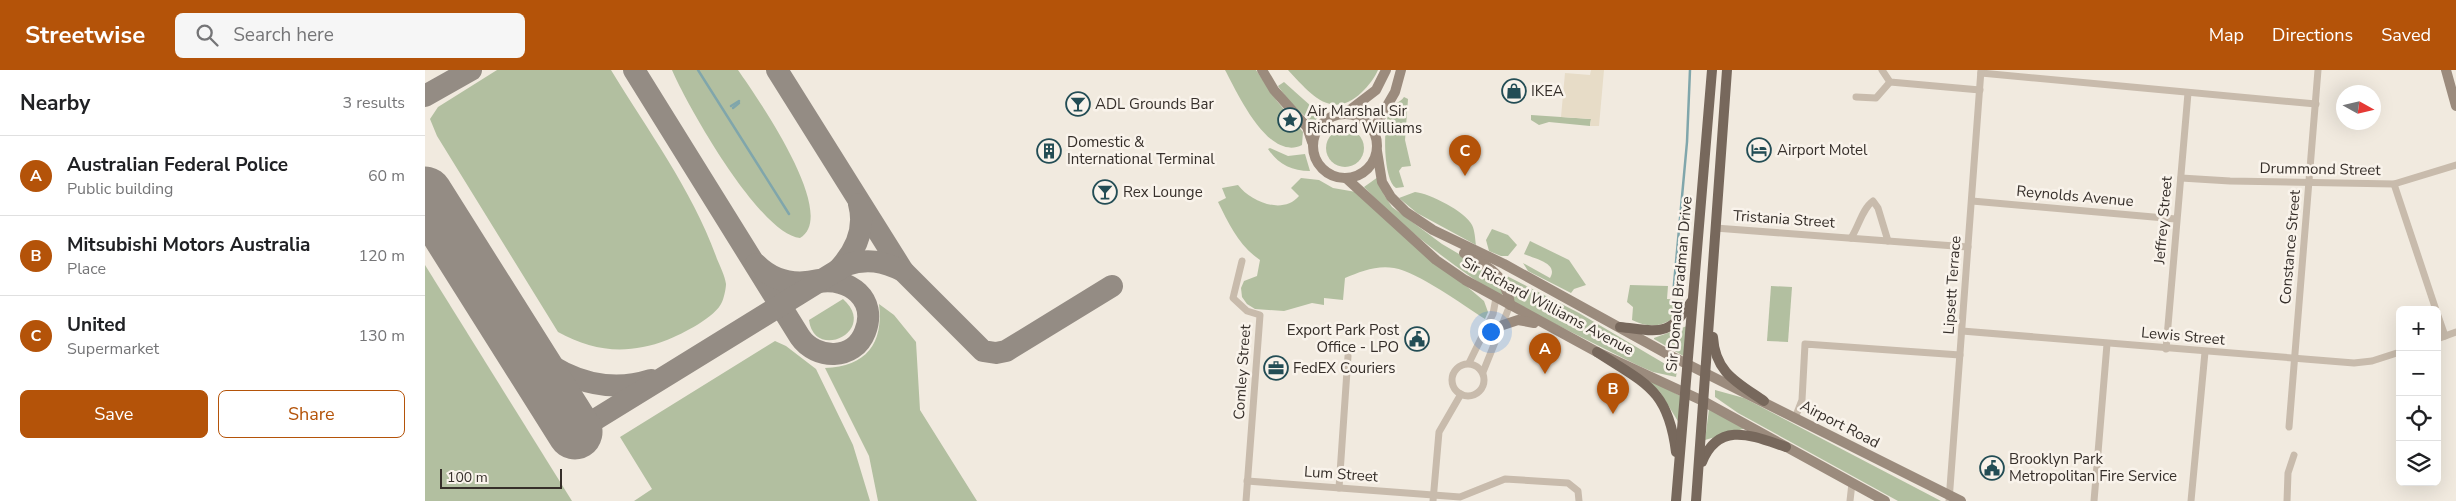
<!DOCTYPE html>
<html lang="en">
<head>
<meta charset="utf-8">
<style>
  :root { --surface:#fff; --page:#f6f6f6; --text:#202124; --muted:#757577; --line:#e0e0e0; --accent:#b45309 }
  body { margin:0; font-family:"Nunito Sans",sans-serif; background:var(--page); color:var(--text) }
  .controls { position:absolute; right:15px; bottom:15px; display:grid; overflow:hidden; border-radius:8px; box-shadow:0 5px 20px #0002 }
  .controls button { width:45px; height:45px; display:grid; place-items:center; padding:0; border:0; border-bottom:1px solid var(--line); background:var(--surface); color:var(--text); font:25px sans-serif }
  .compass { position:absolute; left:1911px; top:15px; width:45px; height:45px; border-radius:50%; background:var(--surface); box-shadow:0 5px 20px #0002; rotate:98deg }
  .scale { position:absolute; left:15px; bottom:12px; width:122px; box-sizing:border-box; padding-left:5px; border:2px solid #362f2a; border-top:0; font-size:14px; line-height:18px; white-space:nowrap; color:#362f2a; -webkit-text-stroke:4px #f9f3eb; paint-order:stroke }
  .you { position:absolute; left:1065px; top:261px; width:18px; height:18px; margin:-12px; border:4px solid #fff; border-radius:50%; background:#1a73e8; box-shadow:0 0 0 8px #1a73e833 }
  .badge { display:grid; place-items:center; width:32px; height:32px; border-radius:50%; background:var(--accent); color:#fff; font-size:16px; font-weight:700 }
  .pin { position:absolute; translate:-50% -41px; filter:drop-shadow(0 1px 2px #0008) }
  .pin::after { content:''; position:absolute; top:26px; width:18px; height:15px; background:inherit; clip-path:polygon(0 0,100% 0,50% 100%) }
  .list { margin:0; padding:0; list-style:none }
  h2 { display:flex; justify-content:space-between; align-items:center; height:65px; margin:0; padding:0 20px; font-size:21px }
  h2 small { font-size:16px; font-weight:400; color:var(--muted) }
  .list li { display:grid; grid-template-columns:32px 1fr auto; gap:15px; align-items:center; box-sizing:border-box; height:80px; padding:0 20px; border-top:1px solid var(--line) }
  .list b { display:block; font-size:19px; white-space:nowrap }
  .list p { margin:0; font-size:16px; white-space:nowrap; color:var(--muted) }
  .list em { font-size:16px; font-style:normal; color:var(--muted) }
  .actions { display:flex; gap:10px; padding:15px 20px }
  .actions a { flex:1; padding:11px 0; border:1px solid var(--accent); border-radius:8px; text-align:center; font-size:18px; color:var(--accent) }
  .actions .main { background:var(--accent); color:#fff }
  .icon { flex:none; width:28px; height:28px; fill:none; stroke:currentColor; stroke-width:2; stroke-linecap:round; stroke-linejoin:round }
  .map { position:relative; flex:none; width:2031px; height:431px; overflow:hidden }
  header { display:flex; align-items:center; gap:30px; box-sizing:border-box; height:70px; padding:0 25px; background:var(--accent); color:#fff }
  header strong { font-size:24px }
  nav { display:flex; gap:28px; margin-inline-start:auto; font-size:18px }
  .search { width:350px; height:45px; background:var(--page); display:flex; align-items:center; gap:12px; box-sizing:border-box; padding:0 18px; border-radius:8px; color:var(--muted); font-size:19px }
  main { display:flex }
  aside { flex:1; background:var(--surface) }
  .map>svg:first-child { display:block }
  .green { fill:#b2bfa0 }
  .plaza { fill:#e7dcc7 }
  .lines { fill:none; stroke-linecap:round; stroke-linejoin:round }
  .stream { stroke:#80a6ab; stroke-width:2.5 }
  .taxiway { stroke:#948c84; stroke-width:22 }
  .runway { stroke:#948c84; stroke-width:55 }
  .street { stroke:#c8bbac; stroke-width:7 }
  .secondary { stroke:#9b8b7d; stroke-width:10 }
  .primary { stroke:#77685c; stroke-width:10 }
  .labels { text-anchor:middle; dominant-baseline:central; stroke-width:5; stroke-linejoin:round; paint-order:stroke }
  .poi-label { font-size:15px; fill:#362f2a; stroke:#f9f3eb; text-anchor:start }
  .street-label { font-size:15px; fill:#362f2a; stroke:#f9f3eb }
</style>
</head>
<body>
<header>
<strong>Streetwise</strong>
<div class="search"><svg class="icon" aria-label="search" viewBox="0 0 24 24"><circle cx="10" cy="10" r="6"/><path d="M15 15l6 6"/></svg>Search here</div>
<nav><a>Map</a><a>Directions</a><a>Saved</a></nav>
</header>
<main>
<aside>
<h2>Nearby<small>3 results</small></h2>
<ul class="list">
<li><span class="badge">A</span><div><b>Australian Federal Police</b><p>Public building</p></div><em>60 m</em></li>
<li><span class="badge">B</span><div><b>Mitsubishi Motors Australia</b><p>Place</p></div><em>120 m</em></li>
<li><span class="badge">C</span><div><b>United</b><p>Supermarket</p></div><em>130 m</em></li>
</ul>
<div class="actions"><a class="main">Save</a><a>Share</a></div>
</aside>
<div class="map">
<svg width="2031" height="431" viewBox="0 0 2031 431">
  <rect width="100%" height="100%" fill="#f1eadf"/>
  <g class="green">
    <path d="M72 0H186C223 61 268 121 292 189 295 196 300 206 301 214 301 218 299 228 297 232 291 247 257 264 242 270 203 285 169 282 133 262L12 66 5 49 13 37Z"/>
    <path d="M247 0H313C331 26 415 145 375 168 335 164 263 37 247 0Z"/>
    <path d="M800 0H831L852 31 878 62 877 75C843 92 812 22 800 0Z"/>
    <path d="M863 0H953C949 9 944 15 937 22 906 52 884 22 863 0Z"/>
    <polygon points="859,12 896,45 887,53 864,31 853,16"/>
    <path d="M979 27 983 29 980 70 986 96 977 97 974 101 979 117 971 118C958 110 958 55 964 43 969 32 975 33 979 27Z"/>
    <polygon points="1106,45 1166,49 1165,56 1124,52 1114,55 1106,50"/>
    <circle cx="920" cy="78" r="19"/>
    <path d="M845 78 863 86 880 84 885 101C866 101 853 94 843 79Z"/>
    <path d="M953 107 959 125 967 137 1017 174 1068 204 1078 223 1075 227C1026 194 980 160 939 117Z"/>
    <path d="M876 108 894 110 908 118 931 122 1059 231 1063 242 1060 249C1038 235 993 202 969 198 951 195 935 202 920 208L918 230 899 228V235L887 233 859 241 830 239 822 234 817 227 816 218 819 211 832 206 835 190C814 176 804 154 793 132L801 128 797 118 813 115C826 132 858 145 874 126L866 118Z"/>
    <path d="M990 122C1004 123 1041 142 1047 155 1050 161 1050 169 1051 175L992 143 974 128Z"/>
    <polygon points="1067,159 1083,165 1092,175 1083,186 1076,186 1064,181 1061,170"/>
    <path d="M1105 171 1144 190 1161 215 1149 219 1146 223 1103 201 1098 193 1125 208C1134 193 1110 189 1099 184Z"/>
    <polygon points="0,195 147,431 0,431"/>
    <polygon points="1080,205 1154,243 1252,301 1251,307 1228,302 1212,295 1088,233"/>
    <path d="M1205 215 1243 216 1242 229 1259 230C1251 255 1229 261 1207 250L1208 237 1202 232Z"/>
    <polygon points="1346,216 1367,217 1363,272 1342,271"/>
    <path d="M418 229C454 261 389 292 384 250Z"/>
    <path d="M454 234 469 245 491 272 495 340 552 431H453L444 386 400 298C441 297 459 273 454 234Z"/>
    <polygon points="1262,256 1260,287 1229,269 1229,268"/>
    <polygon points="350,271 361,276 391,299 428,375 445,431 209,431 227,419 195,367"/>
    <polygon points="1212,302 1257,327 1254,353 1235,322"/>
    <polygon points="1290,320 1319,328 1516,431 1473,431 1313,343 1290,327"/>
    <polygon points="1284,339 1318,358 1318,359 1280,370"/>
  </g>
  <polygon class="plaza" points="1166,0 1179,0 1174,56 1165,56 1166,49 1136,47 1140,3 1165,5"/>
  <g class="lines">
    <g class="stream">
      <polyline points="273,0 364,144"/>
      <polyline points="306,36 314,31"/>
      <polyline points="308,38 314,33"/>
      <polyline points="1248,225 1262,72 1265,0"/>
    </g>
    <g class="taxiway">
      <path d="M209 0 375 267C391 290 429 291 440 262 453 229 424 207 394 212"/>
      <polyline points="352,0 478,201 558,281 571,283 581,281 687,216"/>
      <polyline points="0,26 46,0"/>
      <path d="M331 194C348 211 370 216 394 210"/>
      <path d="M413 200C430 182 441 160 434 134"/>
      <path d="M88 265C125 302 172 327 226 310"/>
      <path d="M150 362 421 195C442 188 458 191 478 201"/>
    </g>
    <polyline class="runway" points="0,124 150,362"/>
    <g class="street">
      <polyline points="1457,0 1465,12 1555,20"/>
      <polyline points="1556,3 1891,34"/>
      <polyline points="1431,27 1451,28 1465,12"/>
      <polyline points="1756,108 1805,111 1969,114 2031,95"/>
      <polyline points="1969,114 2011,240"/>
      <polyline points="1547,131 1751,149"/>
      <polyline points="1290,158 1543,177"/>
      <path d="M1426 168C1434 156 1437 139 1448 131L1453 138 1463 171"/>
      <polyline points="817,191 808,228 822,241 835,245 821,431"/>
      <polyline points="2012,243 2020,266"/>
      <polyline points="1537,261 1929,293 1947,291 1975,282"/>
      <polyline points="2012,269 2031,262"/>
      <polyline points="1741,279 1763,23"/>
      <polyline points="1044,293 1068,244 1071,228"/>
      <circle cx="1043" cy="310" r="16"/>
      <polyline points="1058,302 1085,235"/>
      <polyline points="1370,348 1377,330 1380,274 1535,285"/>
      <polyline points="1864,357 1893,0"/>
      <polyline points="822,411 1035,427 1080,409 1143,413 1153,421 1154,431"/>
      <polyline points="914,418 923,286"/>
      <polyline points="1008,431 1014,362 1036,324"/>
      <polyline points="1425,431 1427,413"/>
      <polyline points="1524,431 1556,0"/>
      <polyline points="1669,431 1682,274"/>
      <polyline points="1766,431 1780,282"/>
      <polyline points="1862,431 1863,403 1869,385"/>
    </g>
    <g class="secondary">
      <polyline points="837,0 849,20 882,57 887,72"/>
      <polyline points="2021,0 2031,36"/>
      <polyline points="921,43 951,20 961,0"/>
      <circle cx="920" cy="76" r="32"/>
      <polyline points="948,60 970,22 976,0"/>
      <polyline points="952,81 957,112 966,127 981,142 1008,160 1079,194 1246,286 1536,431"/>
      <polyline points="921,108 1011,190 1040,210 1172,282 1278,331 1460,431"/>
      <path d="M1039 183C1062 195 1082 206 1085 235"/>
      <polyline points="1078,255 1093,250 1109,253"/>
    </g>
    <g class="primary">
      <path d="M1195 257C1233 261 1244 268 1266 232"/>
      <path d="M1288 267C1290 303 1313 313 1339 331"/>
      <path d="M1172 282C1221 314 1243 319 1251 382"/>
      <path d="M1277 392C1294 350 1328 366 1361 377"/>
      <polyline points="1251,431 1287,0"/>
      <polyline points="1271,431 1302,0"/>
    </g>
  </g>
  <defs>
    <g id="shop-ring" transform="scale(1.25)"><circle r="9.5" fill="#f9f3eb" stroke="#234d55" stroke-width="1.5"/><path d="M-5-2.5h2.3a2.7 3.5 0 0 1 5.4 0H5L5.5 6h-11ZM-1.5-2.5h3a1.5 2.3 0 0 0-3 0Z" fill="#234d55"/></g>
    <g id="bar-ring" transform="scale(1.25)"><circle r="9.5" fill="#f9f3eb" stroke="#234d55" stroke-width="1.5"/><path d="M-6-5H6L.8 .8V4.5H3.5V6h-7V4.5H-.8V.8Z" fill="#234d55"/></g>
    <g id="sight-ring" transform="scale(1.25)"><circle r="9.5" fill="#f9f3eb" stroke="#234d55" stroke-width="1.5"/><path d="M0-6L1.8-2.2L6-1.7L2.9 1.2L3.7 5.4L0 3.3L-3.7 5.4L-2.9 1.2L-6-1.7L-1.8-2.2Z" fill="#234d55"/></g>
    <g id="hotel-ring" transform="scale(1.25)"><circle r="9.5" fill="#f9f3eb" stroke="#234d55" stroke-width="1.5"/><path d="M-6-4.5h1.5V1H6V5H4.5V3h-9V5H-6ZM-4 0a1.8 1.8 0 1 1 3.6 0ZM.5 0V-2.5h3Q6-2.5 6 0Z" fill="#234d55"/></g>
    <g id="building-ring" transform="scale(1.25)"><circle r="9.5" fill="#f9f3eb" stroke="#234d55" stroke-width="1.5"/><path d="M-4-6H4V6H1V3H-1V6H-4ZM-2.5-4.3h1.7v1.8h-1.7ZM.8-4.3h1.7v1.8H.8ZM-2.5-1h1.7V.8h-1.7ZM.8-1h1.7V.8H.8Z" fill="#234d55"/></g>
    <g id="civic-ring" transform="scale(1.25)"><circle r="9.5" fill="#f9f3eb" stroke="#234d55" stroke-width="1.5"/><path d="M-.6-6.5H3V-4.5H.6V-3L4-1V1h2V6H-6V1h2V-1L-.6-3ZM-1.2 2.5V6h2.4V2.5Z" fill="#234d55"/></g>
    <g id="office-ring" transform="scale(1.25)"><circle r="9.5" fill="#f9f3eb" stroke="#234d55" stroke-width="1.5"/><path d="M-6-3h4V-5.5h4V-3h4V5H-6ZM-1-4.5V-3h2v-1.5ZM-6 0V1H6V0Z" fill="#234d55"/></g>
  </defs>
  <g fill-rule="evenodd">
    <use href="#shop-ring" x="1089" y="21"/>
    <use href="#bar-ring" x="653" y="34"/>
    <use href="#sight-ring" x="865" y="50"/>
    <use href="#hotel-ring" x="1334" y="80"/>
    <use href="#building-ring" x="624" y="81"/>
    <use href="#bar-ring" x="680" y="122"/>
    <use href="#civic-ring" x="992" y="269"/>
    <use href="#office-ring" x="851" y="298"/>
    <use href="#civic-ring" x="1567" y="398"/>
  </g>
  <g class="labels">
    <g class="poi-label">
      <text x="1106" y="21">IKEA</text>
      <text x="670" y="34">ADL Grounds Bar</text>
      <text x="882" y="41">Air Marshal Sir<tspan x="882" dy="17">Richard Williams</tspan></text>
      <text x="642" y="72">Domestic &amp;<tspan x="642" dy="17">International Terminal</tspan></text>
      <text x="1352" y="80">Airport Motel</text>
      <text x="698" y="122">Rex Lounge</text>
      <text x="974" y="260" text-anchor="end">Export Park Post<tspan x="974" dy="17">Office - LPO</tspan></text>
      <text x="868" y="298">FedEX Couriers</text>
      <text x="1584" y="389">Brooklyn Park<tspan x="1584" dy="17">Metropolitan Fire Service</tspan></text>
    </g>
    <g class="street-label">
      <text transform="translate(1895 99) rotate(1)">Drummond Street</text>
      <text transform="translate(1650 126) rotate(5)">Reynolds Avenue</text>
      <text transform="translate(1359 149) rotate(4)">Tristania Street</text>
      <text transform="translate(1738 150) rotate(-85)">Jeffrey Street</text>
      <text transform="translate(1865 177) rotate(-85)">Constance Street</text>
      <text transform="translate(1254 214) rotate(-85)">Sir Donald Bradman Drive</text>
      <text transform="translate(1527 215) rotate(-86)">Lipsett Terrace</text>
      <text transform="translate(1123 236) rotate(28)">Sir Richard Williams Avenue</text>
      <text transform="translate(1758 266) rotate(5)">Lewis Street</text>
      <text transform="translate(817 302) rotate(-86)">Comley Street</text>
      <text transform="translate(1415 354) rotate(27)">Airport Road</text>
      <text transform="translate(916 404) rotate(4)">Lum Street</text>
    </g>
  </g>
</svg>
<div class="controls">
<button>+</button>
<button>−</button>
<button><svg class="icon" aria-label="locate" viewBox="0 0 24 24"><circle cx="12" cy="12" r="6"/><path d="M12 2v4M12 18v4M2 12h4M18 12h4"/></svg></button>
<button><svg class="icon" aria-label="layers" viewBox="0 0 24 24"><path d="M12 4l9 5-9 5-9-5zM3 14l9 5 9-5"/></svg></button>
</div>
<svg class="compass" viewBox="-18 -18 36 36"><path d="M0-13l5 13h-10z" fill="#e53935"/><path d="M0 13l5-13h-10z" fill="#757577"/></svg>
<div class="scale">100 m</div>
<div class="you"></div>
<div class="pin badge" style="left:1120px;top:304px">A</div>
<div class="pin badge" style="left:1188px;top:344px">B</div>
<div class="pin badge" style="left:1040px;top:106px">C</div>
</div>
</main>
</body>
</html>
